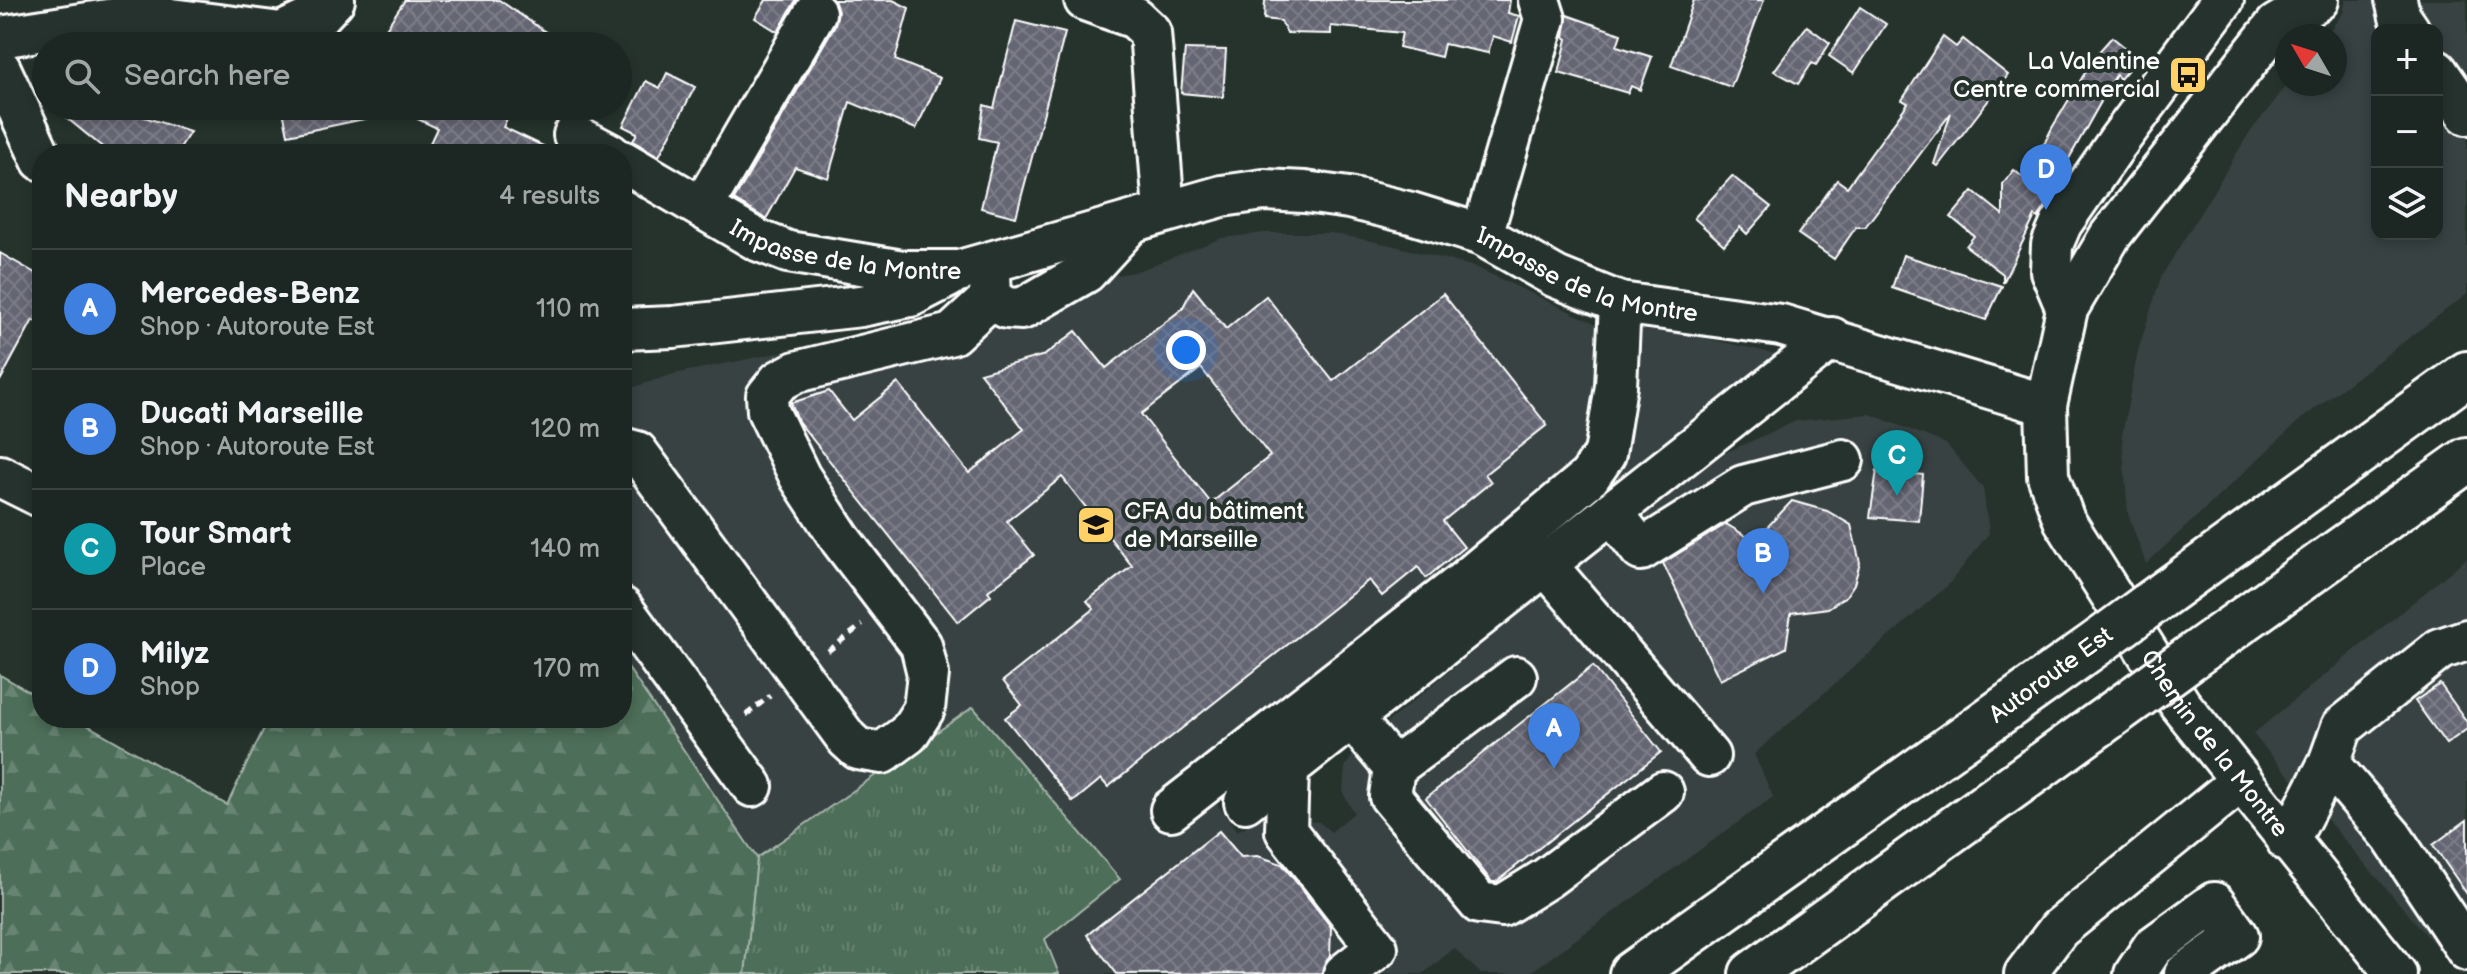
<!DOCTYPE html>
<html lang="en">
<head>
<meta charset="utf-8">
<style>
  :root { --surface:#1c2622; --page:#29322f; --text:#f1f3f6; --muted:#a0a5a5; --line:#3a4340; --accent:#bca0f2 }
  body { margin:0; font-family:"Balsamiq Sans",sans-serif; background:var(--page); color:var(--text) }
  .controls { position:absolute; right:24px; top:24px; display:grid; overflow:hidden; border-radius:16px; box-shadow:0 4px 12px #0003 }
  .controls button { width:72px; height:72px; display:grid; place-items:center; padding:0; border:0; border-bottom:2px solid var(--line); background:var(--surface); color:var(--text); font:40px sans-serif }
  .compass { position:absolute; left:2275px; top:24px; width:72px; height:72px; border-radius:50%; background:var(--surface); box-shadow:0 4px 12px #0003; rotate:309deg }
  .you { position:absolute; left:1186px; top:350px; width:28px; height:28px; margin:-20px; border:6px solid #fff; border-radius:50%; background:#1a73e8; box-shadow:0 0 0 12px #1a73e833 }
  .badge { display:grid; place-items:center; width:52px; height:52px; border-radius:50%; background:var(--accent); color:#fff; font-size:26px; font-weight:700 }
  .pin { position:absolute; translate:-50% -66px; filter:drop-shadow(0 2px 4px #0008) }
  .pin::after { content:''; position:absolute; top:42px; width:28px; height:24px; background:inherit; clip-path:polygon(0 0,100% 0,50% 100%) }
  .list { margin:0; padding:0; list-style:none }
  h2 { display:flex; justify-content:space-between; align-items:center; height:104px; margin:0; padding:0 32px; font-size:34px }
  h2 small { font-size:26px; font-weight:400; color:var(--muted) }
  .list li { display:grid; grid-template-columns:52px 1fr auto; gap:24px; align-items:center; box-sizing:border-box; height:120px; padding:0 32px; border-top:2px solid var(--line) }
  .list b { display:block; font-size:30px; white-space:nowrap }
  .list p { margin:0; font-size:26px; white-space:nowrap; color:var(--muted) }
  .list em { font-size:26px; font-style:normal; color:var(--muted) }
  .icon { flex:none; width:44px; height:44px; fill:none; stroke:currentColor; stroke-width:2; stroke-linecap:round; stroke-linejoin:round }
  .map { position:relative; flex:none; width:2467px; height:974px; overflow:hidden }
  .search { position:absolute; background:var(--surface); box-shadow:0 4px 12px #0003; left:32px; top:32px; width:600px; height:88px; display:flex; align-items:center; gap:20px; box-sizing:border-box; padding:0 28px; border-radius:44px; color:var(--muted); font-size:30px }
  .panel { position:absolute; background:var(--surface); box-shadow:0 4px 12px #0003; left:32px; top:144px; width:600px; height:584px; border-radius:32px }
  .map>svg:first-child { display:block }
  .built { fill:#394242; fill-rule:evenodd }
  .grass { fill:url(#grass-tufts); stroke:#a6b6ac; stroke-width:2 }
  .forest { fill:url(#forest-firs); stroke:#a6b6ac; stroke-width:2 }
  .building { fill:url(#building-cross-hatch); stroke:#fff; stroke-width:2; fill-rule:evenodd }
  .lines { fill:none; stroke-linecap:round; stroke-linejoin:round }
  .minor-casing { stroke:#fff; stroke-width:46 }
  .highway-casing { stroke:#fff; stroke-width:50 }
  .path { stroke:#fff; stroke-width:5; stroke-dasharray:8 6; stroke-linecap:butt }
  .minor { stroke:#26332d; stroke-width:40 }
  .highway { stroke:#26332d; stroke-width:44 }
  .highway-bridge-casing { stroke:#fff; stroke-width:50; stroke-linecap:butt }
  .highway-bridge { stroke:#26332d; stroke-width:44 }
  .labels { text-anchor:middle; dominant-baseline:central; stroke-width:8; stroke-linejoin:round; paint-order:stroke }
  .poi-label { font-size:24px; fill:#fff; stroke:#26332d; text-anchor:end }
  .street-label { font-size:24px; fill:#fff; stroke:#26332d }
</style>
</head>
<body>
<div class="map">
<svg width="2467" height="974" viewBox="0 0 2467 974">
  <defs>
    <pattern id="grass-tufts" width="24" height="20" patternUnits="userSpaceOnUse" patternTransform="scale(2)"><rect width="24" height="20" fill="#4d6e59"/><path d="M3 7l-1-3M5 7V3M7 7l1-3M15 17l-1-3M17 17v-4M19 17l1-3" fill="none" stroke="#688472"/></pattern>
    <pattern id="forest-firs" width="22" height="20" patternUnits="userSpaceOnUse" patternTransform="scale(2)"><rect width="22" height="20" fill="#4d6e59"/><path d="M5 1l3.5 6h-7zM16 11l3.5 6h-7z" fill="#688472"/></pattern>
    <pattern id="building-cross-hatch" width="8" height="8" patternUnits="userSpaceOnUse" patternTransform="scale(2)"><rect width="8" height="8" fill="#656673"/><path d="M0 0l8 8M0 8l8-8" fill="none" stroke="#7c7d88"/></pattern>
  </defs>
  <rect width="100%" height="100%" fill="#26332d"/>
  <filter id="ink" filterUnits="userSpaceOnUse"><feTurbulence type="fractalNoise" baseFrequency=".0125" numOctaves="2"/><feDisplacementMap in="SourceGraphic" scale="16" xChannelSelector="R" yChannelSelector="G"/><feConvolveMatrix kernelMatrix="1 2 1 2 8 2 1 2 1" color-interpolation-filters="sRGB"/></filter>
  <g filter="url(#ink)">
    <g class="built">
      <path d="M2346 0H2467V294L2300 420 2146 564 2128 514 2122 436 2138 351 2161 277 2248 135 2288 84H2335V36H2325L2343 13ZM2377 30H2437V234H2377Z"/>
      <polygon points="1264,233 1331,233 1391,245 1475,267 1605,328 1681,333 1785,356 1217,804 1237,831 1260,819 1319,822 1331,832 1354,813 1343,793 1345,767 1359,746 1571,570 1725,453 1796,421 1870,414 1946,444 1983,488 1989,533 1948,585 1754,754 1773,797 1528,974 1481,974 1454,948 1423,974 1059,974 1044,939 768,974 757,858 622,659 622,391 674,374 941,320 965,349 995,326 1013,330 1034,327 1093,279 1135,272 1222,238"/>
      <polygon points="2467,558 2467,974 2460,974 2253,734"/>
    </g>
    <polygon class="grass" points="973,707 1120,879 1045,939 1059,974 745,974 757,858"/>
    <polygon class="forest" points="622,659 757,858 745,974 0,974 0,675 42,699 42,718 75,718 227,805 269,718 622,718"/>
    <g class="building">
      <polygon points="405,0 499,0 566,46 402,46 383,33"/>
      <polygon points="766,0 796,0 778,32 755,18"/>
      <polygon points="834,0 893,0 909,8 895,60 940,78 916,129 850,102 828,178 795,167 766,219 734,200 835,25 838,12"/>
      <polygon points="1265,0 1510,0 1508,13 1519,16 1512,42 1493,36 1488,53 1444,44 1441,57 1399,47 1402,33 1331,26 1331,34 1287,33 1281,21 1264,19"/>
      <polygon points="1694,0 1764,0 1731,87 1671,66"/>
      <polygon points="1860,7 1886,24 1854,73 1829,56"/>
      <polygon points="1567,15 1621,34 1617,46 1652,57 1640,90 1631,86 1628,93 1559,73 1567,39 1564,37"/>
      <polygon points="1016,21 1065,33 1016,217 981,208 997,142 979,138 984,105 994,108"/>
      <polygon points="1807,26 1830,43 1816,65 1812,63 1798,84 1774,71"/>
      <polygon points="1943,37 1956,47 1963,39 2008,75 1938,166 1934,164 1951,113 1865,227 1856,227 1834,259 1798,234 1837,180 1847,187 1908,103 1902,100"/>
      <polygon points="2112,37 2138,58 2120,79 2116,75 2061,173 2066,176 2038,218 2035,216 2003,283 2003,274 1966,246 1974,236 1951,217 1973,191 2003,215 2003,184 2014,170 2026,180 2052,128 2095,56"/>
      <polygon points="1185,49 1226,50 1223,97 1181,93"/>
      <polygon points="667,73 695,87 659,156 633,141 637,133 623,126 646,81 660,88"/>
      <polygon points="52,106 111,106 190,132 176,154 111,154"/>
      <polygon points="282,106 368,106 369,118 288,135"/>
      <polygon points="390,106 513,106 503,127 560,154 425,154 437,128"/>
      <polygon points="1732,176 1771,207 1747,234 1740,227 1724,245 1694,218"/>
      <polygon points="0,253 42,277 42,326 33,320 0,381"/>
      <polygon points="1903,255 2002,286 1986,320 1892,288"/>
      <path d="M1193 288 1226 329 1266 296 1333 381 1443 294 1547 425 1485 474 1491 482 1443 521 1464 547 1426 578 1418 567 1382 596 1369 580 1108 787 1101 779 1073 802 1005 718 1022 705 1003 681 1094 609 1087 601 1132 566 1062 477 1007 521 1034 555 988 591 991 595 958 622 798 421 791 403 829 391 852 420 898 383 969 473 1024 429 980 373 1045 355 1076 331 1106 368 1182 309ZM1201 368 1270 456 1211 503 1141 414Z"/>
      <polygon points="1877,470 1923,475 1919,521 1870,517"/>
      <polygon points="1792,501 1827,511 1851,525 1860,563 1854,584 1846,596 1828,608 1791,613 1786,648 1720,680 1663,563 1726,524 1754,541"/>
      <polygon points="1593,666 1661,752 1496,882 1492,882 1426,798"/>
      <polygon points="2440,684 2467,722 2467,729 2446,744 2415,701"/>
      <polygon points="2467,820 2467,894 2433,845"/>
      <polygon points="1219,831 1241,857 1258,856 1282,864 1331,927 1330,956 1322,973 1117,974 1087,935"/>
    </g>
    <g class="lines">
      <g class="minor-casing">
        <g id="minor">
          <polyline points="1085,0 1135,18 1150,32 1164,211"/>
          <path id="s1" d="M2318 0 2276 25 2110 236 2067 309 2046 405 2048 476 2064 520 2180 704 2396 974"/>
          <polyline points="2396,0 2400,17 2409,30"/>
          <polyline points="0,37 139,15 281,33 321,14 334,0"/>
          <polyline points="0,69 42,160"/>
          <polyline points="2437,71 2467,114"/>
          <polyline points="574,135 610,154"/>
          <path id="s2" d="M622 161 757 240 788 252 903 271H959L1222 196 1264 190 1305 192 1349 198 1411 213 1482 235 1556 277 1620 303 1781 325 2046 405"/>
          <polyline points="703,206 815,13"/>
          <polyline points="1482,235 1545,19 1539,0"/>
          <polyline points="990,274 991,298 1007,308 1022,309 1086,272 1129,225"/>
          <polyline points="2067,309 2051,271 2052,245 2061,224 2117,143 2223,0"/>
          <polyline points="622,329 673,327 861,306 911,296 948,277"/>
          <polyline points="622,448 637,452 847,739 858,749 882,753 908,734 924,709 928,674 921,645 841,540 800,477 768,411 767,396 779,381 796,372 952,334 991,298"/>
          <polyline points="0,476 42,497"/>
          <polyline points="1612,512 1641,550 1743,486 1843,460"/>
          <polyline points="1546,565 1709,756"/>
          <polyline points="622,608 752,786"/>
          <polyline points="1352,718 1394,768 1516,677"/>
          <polyline points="2329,763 2392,837 2467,950"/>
          <polyline points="1394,768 1390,796 1479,903 1502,906 1547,878 1663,792"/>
          <polyline points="1288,769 1286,831 1377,948 1344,974"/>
          <polyline points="1245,802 1832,338"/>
          <polyline points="1171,810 1461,584 1589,477 1605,454 1616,386 1620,303"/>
          <polyline points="2288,842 2329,763 2342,727 2440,649 2467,640"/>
          <polyline points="2025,974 2059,929 2241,781"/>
          <polyline points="2135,974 2153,947 2214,903 2238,936 2185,974"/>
        </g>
      </g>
      <g class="highway-casing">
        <g id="highway">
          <polyline points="2150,604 2467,374"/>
          <polyline points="2190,658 2467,460"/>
          <polyline points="1632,974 2100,641"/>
          <polyline points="1752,974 2138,696"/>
        </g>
      </g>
      <g class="path">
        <polyline points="828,651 862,625"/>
        <polyline points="746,715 770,696"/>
      </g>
      <use href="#minor" class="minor"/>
      <use href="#highway" class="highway"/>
      <g class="highway-bridge-casing">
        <g id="highway-bridge">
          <polyline points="2100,641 2150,604"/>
          <polyline points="2138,696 2190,658"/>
        </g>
      </g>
      <use href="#highway-bridge" class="highway-bridge"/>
    </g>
  </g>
  <defs>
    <g id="bus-square" transform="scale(2)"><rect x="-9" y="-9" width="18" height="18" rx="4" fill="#ffd166" stroke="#26332d"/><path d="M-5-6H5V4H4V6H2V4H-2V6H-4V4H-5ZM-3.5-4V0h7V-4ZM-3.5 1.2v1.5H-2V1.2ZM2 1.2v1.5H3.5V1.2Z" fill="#111"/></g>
    <g id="university-square" transform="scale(2)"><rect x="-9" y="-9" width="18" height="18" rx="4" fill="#ffd166" stroke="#26332d"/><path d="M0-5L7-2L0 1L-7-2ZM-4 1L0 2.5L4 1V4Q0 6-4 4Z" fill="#111"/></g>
  </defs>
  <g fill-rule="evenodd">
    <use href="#bus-square" x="2188" y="75"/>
    <use href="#university-square" x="1096" y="525"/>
  </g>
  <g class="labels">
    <g class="poi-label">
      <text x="2160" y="61">La Valentine<tspan x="2160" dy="28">Centre commercial</tspan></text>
      <text x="1124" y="511" text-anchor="start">CFA du bâtiment<tspan x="1124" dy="28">de Marseille</tspan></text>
    </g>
    <g class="street-label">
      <text stroke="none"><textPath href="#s2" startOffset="246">Impasse de la Montre</textPath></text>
      <text stroke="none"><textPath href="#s2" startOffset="1016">Impasse de la Montre</textPath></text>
      <text transform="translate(2051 675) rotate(-36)">Autoroute Est</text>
      <text stroke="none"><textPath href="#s1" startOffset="888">Chemin de la Montre</textPath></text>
    </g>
  </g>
</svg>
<div class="controls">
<button>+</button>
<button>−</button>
<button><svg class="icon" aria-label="layers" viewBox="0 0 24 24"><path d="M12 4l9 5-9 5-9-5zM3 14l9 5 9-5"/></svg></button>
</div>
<svg class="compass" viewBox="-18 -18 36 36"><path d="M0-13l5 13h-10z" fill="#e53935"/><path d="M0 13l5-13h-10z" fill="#a0a5a5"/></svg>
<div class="you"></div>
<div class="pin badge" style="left:1554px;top:769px;background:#3f7fe0">A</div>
<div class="pin badge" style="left:1763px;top:594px;background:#3f7fe0">B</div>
<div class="pin badge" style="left:1897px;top:496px;background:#0f9aa8">C</div>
<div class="pin badge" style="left:2046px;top:210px;background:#3f7fe0">D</div>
<div class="search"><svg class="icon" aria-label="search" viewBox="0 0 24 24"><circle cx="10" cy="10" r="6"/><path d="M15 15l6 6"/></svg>Search here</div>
<section class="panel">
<h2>Nearby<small>4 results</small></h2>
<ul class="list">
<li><span class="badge" style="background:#3f7fe0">A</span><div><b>Mercedes-Benz</b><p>Shop · Autoroute Est</p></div><em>110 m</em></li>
<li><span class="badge" style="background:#3f7fe0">B</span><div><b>Ducati Marseille</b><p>Shop · Autoroute Est</p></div><em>120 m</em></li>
<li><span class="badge" style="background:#0f9aa8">C</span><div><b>Tour Smart</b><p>Place</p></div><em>140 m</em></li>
<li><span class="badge" style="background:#3f7fe0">D</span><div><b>Milyz</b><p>Shop</p></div><em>170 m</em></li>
</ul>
</section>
</div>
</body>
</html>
